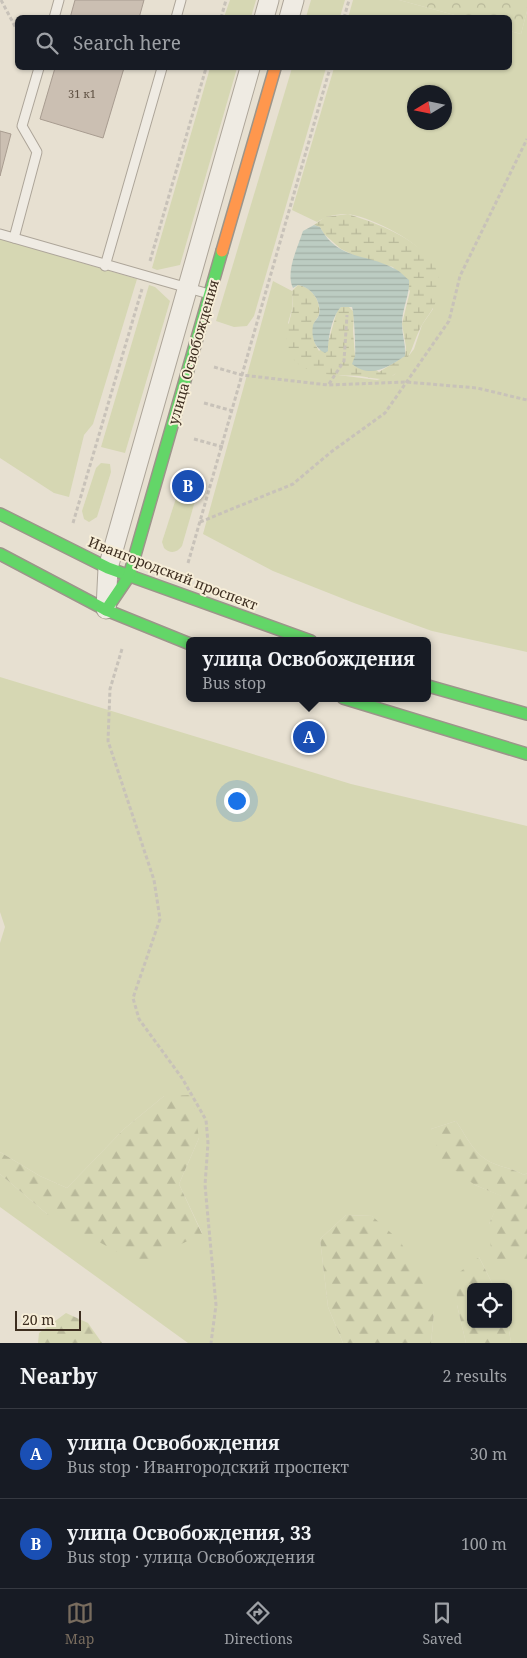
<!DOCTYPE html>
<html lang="en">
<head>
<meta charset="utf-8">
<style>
  :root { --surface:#171b24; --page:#242831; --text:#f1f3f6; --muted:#9ea1a6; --line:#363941; --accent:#786c5e }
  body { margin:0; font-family:"Noto Serif",serif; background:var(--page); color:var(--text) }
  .controls { position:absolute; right:15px; bottom:15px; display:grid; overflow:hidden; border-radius:8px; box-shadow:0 1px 4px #0004 }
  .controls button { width:45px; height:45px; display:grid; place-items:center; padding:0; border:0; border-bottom:1px solid var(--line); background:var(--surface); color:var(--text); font:25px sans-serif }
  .compass { position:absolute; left:407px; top:85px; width:45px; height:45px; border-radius:50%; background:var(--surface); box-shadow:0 1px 4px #0004; rotate:260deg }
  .scale { position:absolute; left:15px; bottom:12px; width:66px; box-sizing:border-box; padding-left:5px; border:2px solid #3d2e20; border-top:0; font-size:14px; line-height:18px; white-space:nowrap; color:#3d2e20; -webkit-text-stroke:4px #f7eed8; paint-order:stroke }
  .you { position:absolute; left:236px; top:800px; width:18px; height:18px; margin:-12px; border:4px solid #fff; border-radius:50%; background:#1a73e8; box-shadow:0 0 0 8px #1a73e833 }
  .badge { display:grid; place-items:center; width:32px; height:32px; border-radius:50%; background:var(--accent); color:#fff; font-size:16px; font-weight:700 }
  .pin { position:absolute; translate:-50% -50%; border:2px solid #fff; box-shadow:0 1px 5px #0006 }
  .popup { position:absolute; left:186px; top:637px; width:245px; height:65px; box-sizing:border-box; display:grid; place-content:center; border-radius:8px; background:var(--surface); filter:drop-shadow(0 1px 4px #0005); font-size:16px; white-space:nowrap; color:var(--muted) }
  .popup b { font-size:19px; color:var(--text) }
  .popup::after { content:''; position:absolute; left:50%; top:100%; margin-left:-10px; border:10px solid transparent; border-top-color:var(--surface) }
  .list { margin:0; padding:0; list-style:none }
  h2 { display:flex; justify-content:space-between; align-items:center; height:65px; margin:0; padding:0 20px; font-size:21px }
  h2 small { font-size:16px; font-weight:400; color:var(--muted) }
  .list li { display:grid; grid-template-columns:32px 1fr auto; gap:15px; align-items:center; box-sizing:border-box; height:90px; padding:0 20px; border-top:1px solid var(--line) }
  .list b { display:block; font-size:19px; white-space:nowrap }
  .list p { margin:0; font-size:16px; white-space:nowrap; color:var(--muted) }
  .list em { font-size:16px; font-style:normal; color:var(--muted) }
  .icon { flex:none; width:28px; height:28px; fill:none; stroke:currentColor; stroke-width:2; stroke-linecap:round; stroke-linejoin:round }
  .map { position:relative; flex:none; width:527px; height:1343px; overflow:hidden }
  .search { position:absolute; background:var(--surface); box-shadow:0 1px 4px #0004; left:15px; right:15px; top:15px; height:55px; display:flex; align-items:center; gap:12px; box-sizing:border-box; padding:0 18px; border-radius:8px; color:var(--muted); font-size:19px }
  .sheet { height:245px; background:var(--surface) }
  nav { display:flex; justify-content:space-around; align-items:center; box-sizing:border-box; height:70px; border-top:1px solid var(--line); background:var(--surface); font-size:14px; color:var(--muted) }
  nav a { display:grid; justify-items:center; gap:2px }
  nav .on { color:var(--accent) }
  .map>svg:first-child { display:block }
  .grass { fill:#d6d7b3; fill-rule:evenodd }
  .forest { fill:url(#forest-firs) }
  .wetland { fill:url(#wetland-marsh) }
  .park { fill:url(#park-crowns) }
  .water { fill:url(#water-rules) }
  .building { fill:#cbbfb2; stroke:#a89c90 }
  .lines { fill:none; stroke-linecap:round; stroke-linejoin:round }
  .lane-casing { stroke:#ada599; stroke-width:11 }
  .street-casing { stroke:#ada599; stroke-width:21 }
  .fast-casing { stroke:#9c958a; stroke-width:14 }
  .slow-casing { stroke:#9c958a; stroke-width:14 }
  .path { stroke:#c8c2b9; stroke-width:3; stroke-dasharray:4 2.5; stroke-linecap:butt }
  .lane { stroke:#efebe3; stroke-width:9 }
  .street { stroke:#efebe3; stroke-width:19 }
  .fast { stroke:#63d668; stroke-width:11 }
  .slow { stroke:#ff974d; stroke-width:11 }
  .labels { text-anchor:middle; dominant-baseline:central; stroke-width:4; stroke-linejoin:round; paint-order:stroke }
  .number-label { font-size:11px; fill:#605244 }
  .street-label { font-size:14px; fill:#3d2e20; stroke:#f7eed8 }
</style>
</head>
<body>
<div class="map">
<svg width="527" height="1343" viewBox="0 0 527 1343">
  <defs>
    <pattern id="forest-firs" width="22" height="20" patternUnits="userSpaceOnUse" patternTransform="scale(1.25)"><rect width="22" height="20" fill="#d6d7b3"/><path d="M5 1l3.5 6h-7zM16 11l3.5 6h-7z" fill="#b9b99a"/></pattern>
    <pattern id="wetland-marsh" width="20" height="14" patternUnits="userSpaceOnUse" patternTransform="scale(1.25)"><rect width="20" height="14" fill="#d6d7b3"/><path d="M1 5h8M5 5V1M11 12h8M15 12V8" fill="none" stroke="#b9b99a"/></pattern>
    <pattern id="park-crowns" width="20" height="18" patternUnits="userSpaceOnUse" patternTransform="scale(1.25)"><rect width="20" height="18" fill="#d6d7b3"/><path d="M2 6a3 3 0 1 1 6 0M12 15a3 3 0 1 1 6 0" fill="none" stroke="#b9b99a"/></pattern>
    <pattern id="water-rules" width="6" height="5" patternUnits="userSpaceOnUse" patternTransform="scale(1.25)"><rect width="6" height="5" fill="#bcccc2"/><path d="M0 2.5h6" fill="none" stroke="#a2b0a6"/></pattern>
  </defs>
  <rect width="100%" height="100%" fill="#e7e0d1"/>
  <g class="grass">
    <polygon points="230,0 256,0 251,17 224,17"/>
    <polygon points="311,0 345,0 340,17 306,17"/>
    <polygon points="353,0 399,0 462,17 348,18"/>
    <path d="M527 11V652L432 631 354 603 273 571 203 534 273 281 292 291V309L288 323 338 375 377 380 394 375 414 349 422 325 433 309C431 296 431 266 425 256 416 239 365 215 347 214 336 214 326 216 317 222L292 210 334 68H510V31L521 34ZM414 92H444V122H414Z"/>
    <polygon points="210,68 237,68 180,265 157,270 152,268"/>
    <polygon points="292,68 326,68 254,316 247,326 234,327 216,321"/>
    <polygon points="0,239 137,279 93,424 84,435 69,497 54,493 0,458"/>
    <polygon points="149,285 155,287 170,301 125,453 101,447"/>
    <polygon points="101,463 110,464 111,472 97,517 89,522 84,519 82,511 96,468"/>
    <path d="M182 489 192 491 195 501 182 546C177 553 170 554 164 548L162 542 178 492Z"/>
    <path d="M0 677 351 784 527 826V1173L524 1175C514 1169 505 1168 495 1164 475 1157 467 1137 456 1121L431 1129 475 1185 502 1196 489 1224 520 1259H527V1343H511L508 1324V1287H494L479 1257 457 1305 466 1343H431L434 1313 372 1216 346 1215 320 1239 328 1307 343 1343H188L0 1207V1174L47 1214 202 1233 179 1184 199 1138 164 1096 124 1129 67 1188 40 1176 0 1152V943L5 927 0 912Z"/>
  </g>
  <g class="forest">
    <polygon points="192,1095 199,1138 179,1184 202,1234 140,1264 47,1214 0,1174 0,1152 40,1176 67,1188 124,1129 164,1096"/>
    <path d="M456 1121C467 1137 475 1157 495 1164 505 1168 514 1169 524 1175L527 1173V1259L492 1262 489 1224 501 1196 475 1185 442 1161 431 1129Z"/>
    <polygon points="346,1215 372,1216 400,1241 421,1278 434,1313 431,1343 343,1343 328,1307 320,1239"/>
    <polygon points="479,1257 494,1287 471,1287 471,1324 508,1324 511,1343 466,1343 457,1305 456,1275"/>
    <polygon points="66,1313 88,1323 102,1343 38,1343 39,1333"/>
  </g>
  <path class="wetland" d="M348 214C382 225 453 250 437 298 434 309 428 315 422 325 413 341 411 361 395 374 385 383 371 377 359 376 337 375 302 377 290 354 283 339 289 325 292 310 293 304 292 297 292 291L298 285C311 287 321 300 319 314 318 318 315 320 314 324 311 334 314 343 319 351L328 343 337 311 341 307 348 306 354 312 353 331 355 356 379 372 405 356 406 347 402 324 410 291 393 267 362 259 341 249 324 234 320 227 314 225 325 217Z"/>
  <polygon class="park" points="399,0 527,0 527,11 521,34 510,31 510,18 462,17"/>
  <path class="water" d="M314 225 320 227C337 260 368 254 393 268 399 270 404 276 409 280 410 295 402 308 402 324 402 335 406 345 405 356 388 367 371 379 352 364 353 361 354 359 355 356 356 352 354 311 352 307H341C332 316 328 338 328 351L325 353C314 348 311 336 313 325 314 322 318 318 319 315 322 301 311 287 298 285L293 288C285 272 298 247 303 231Z"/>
  <g class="building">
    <polygon points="75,0 144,0 139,18 70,18"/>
    <polygon points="55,68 124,68 103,138 40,119"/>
    <polygon points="0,131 11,134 0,176"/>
  </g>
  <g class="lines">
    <g class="lane-casing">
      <g id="lane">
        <polyline points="54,18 59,0"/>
        <polyline points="176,18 181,0"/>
        <polyline points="0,234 209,294"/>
        <polyline points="14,238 37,152 22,126 39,68"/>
        <polyline points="105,266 162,68"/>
      </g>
    </g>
    <g class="street-casing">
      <g id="street">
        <polyline points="264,18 269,0"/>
        <polyline points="289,18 294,0"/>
        <polyline points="106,609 108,568 250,68"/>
      </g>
    </g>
    <g class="fast-casing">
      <g id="fast">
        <polyline points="0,514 108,568 311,641"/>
        <polyline points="0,554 106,610 190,644"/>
        <polyline points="106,610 129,576 222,251"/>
        <polyline points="428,686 527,714"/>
        <polyline points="343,698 527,754"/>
      </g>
    </g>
    <g class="slow-casing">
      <polyline id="slow" points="222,251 275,68"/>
    </g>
    <g class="path">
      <polyline points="1,0 18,32"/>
      <polyline points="221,18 226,0"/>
      <polyline points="344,18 349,0"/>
      <polyline points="150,261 206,68"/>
      <polyline points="214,367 242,375 328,385 406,382 477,388 527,400"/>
      <polyline points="329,384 344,361 347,315"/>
      <polyline points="204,403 233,411"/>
      <polyline points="194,439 223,447"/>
      <polyline points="200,522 293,484 331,452 385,413 449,321 460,276 527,139"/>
      <polyline points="73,523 142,289"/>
      <polyline points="188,563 330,68"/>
      <polyline points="122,649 110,689 108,741 154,880 160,919 133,998 139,1019 182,1078 206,1120 208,1143 205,1185 216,1305 211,1343"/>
    </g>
    <use href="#lane" class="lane"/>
    <use href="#street" class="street"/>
    <use href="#fast" class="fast"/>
    <use href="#slow" class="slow"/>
  </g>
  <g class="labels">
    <g class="number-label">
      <text x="82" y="93">31 к1</text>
    </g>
    <g class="street-label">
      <text transform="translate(193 352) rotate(-74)">улица Освобождения</text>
      <text transform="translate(173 573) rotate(21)">Ивангородский проспект</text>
    </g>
  </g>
</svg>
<div class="controls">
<button><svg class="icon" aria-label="locate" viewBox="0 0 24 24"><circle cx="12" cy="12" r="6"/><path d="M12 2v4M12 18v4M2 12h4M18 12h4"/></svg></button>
</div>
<svg class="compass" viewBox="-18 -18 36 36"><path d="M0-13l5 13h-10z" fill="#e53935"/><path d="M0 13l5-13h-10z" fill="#9ea1a6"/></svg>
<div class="scale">20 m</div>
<div class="you"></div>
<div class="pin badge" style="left:309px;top:737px;background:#1a4fb4">A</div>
<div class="popup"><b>улица Освобождения</b>Bus stop</div>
<div class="pin badge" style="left:188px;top:486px;background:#1a4fb4">B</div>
<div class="search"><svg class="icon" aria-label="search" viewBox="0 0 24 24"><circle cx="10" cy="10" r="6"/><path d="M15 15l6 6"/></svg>Search here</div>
</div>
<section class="sheet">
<h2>Nearby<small>2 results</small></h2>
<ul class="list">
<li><span class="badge" style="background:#1a4fb4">A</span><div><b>улица Освобождения</b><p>Bus stop · Ивангородский проспект</p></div><em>30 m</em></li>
<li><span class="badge" style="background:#1a4fb4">B</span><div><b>улица Освобождения, 33</b><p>Bus stop · улица Освобождения</p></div><em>100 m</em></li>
</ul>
</section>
<nav>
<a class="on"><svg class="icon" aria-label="map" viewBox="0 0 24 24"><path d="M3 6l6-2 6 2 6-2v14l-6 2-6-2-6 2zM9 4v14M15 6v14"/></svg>Map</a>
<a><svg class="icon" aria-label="directions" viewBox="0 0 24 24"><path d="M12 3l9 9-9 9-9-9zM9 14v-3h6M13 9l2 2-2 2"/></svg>Directions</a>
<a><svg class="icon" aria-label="saved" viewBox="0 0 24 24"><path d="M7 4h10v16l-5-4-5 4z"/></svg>Saved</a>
</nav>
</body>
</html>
